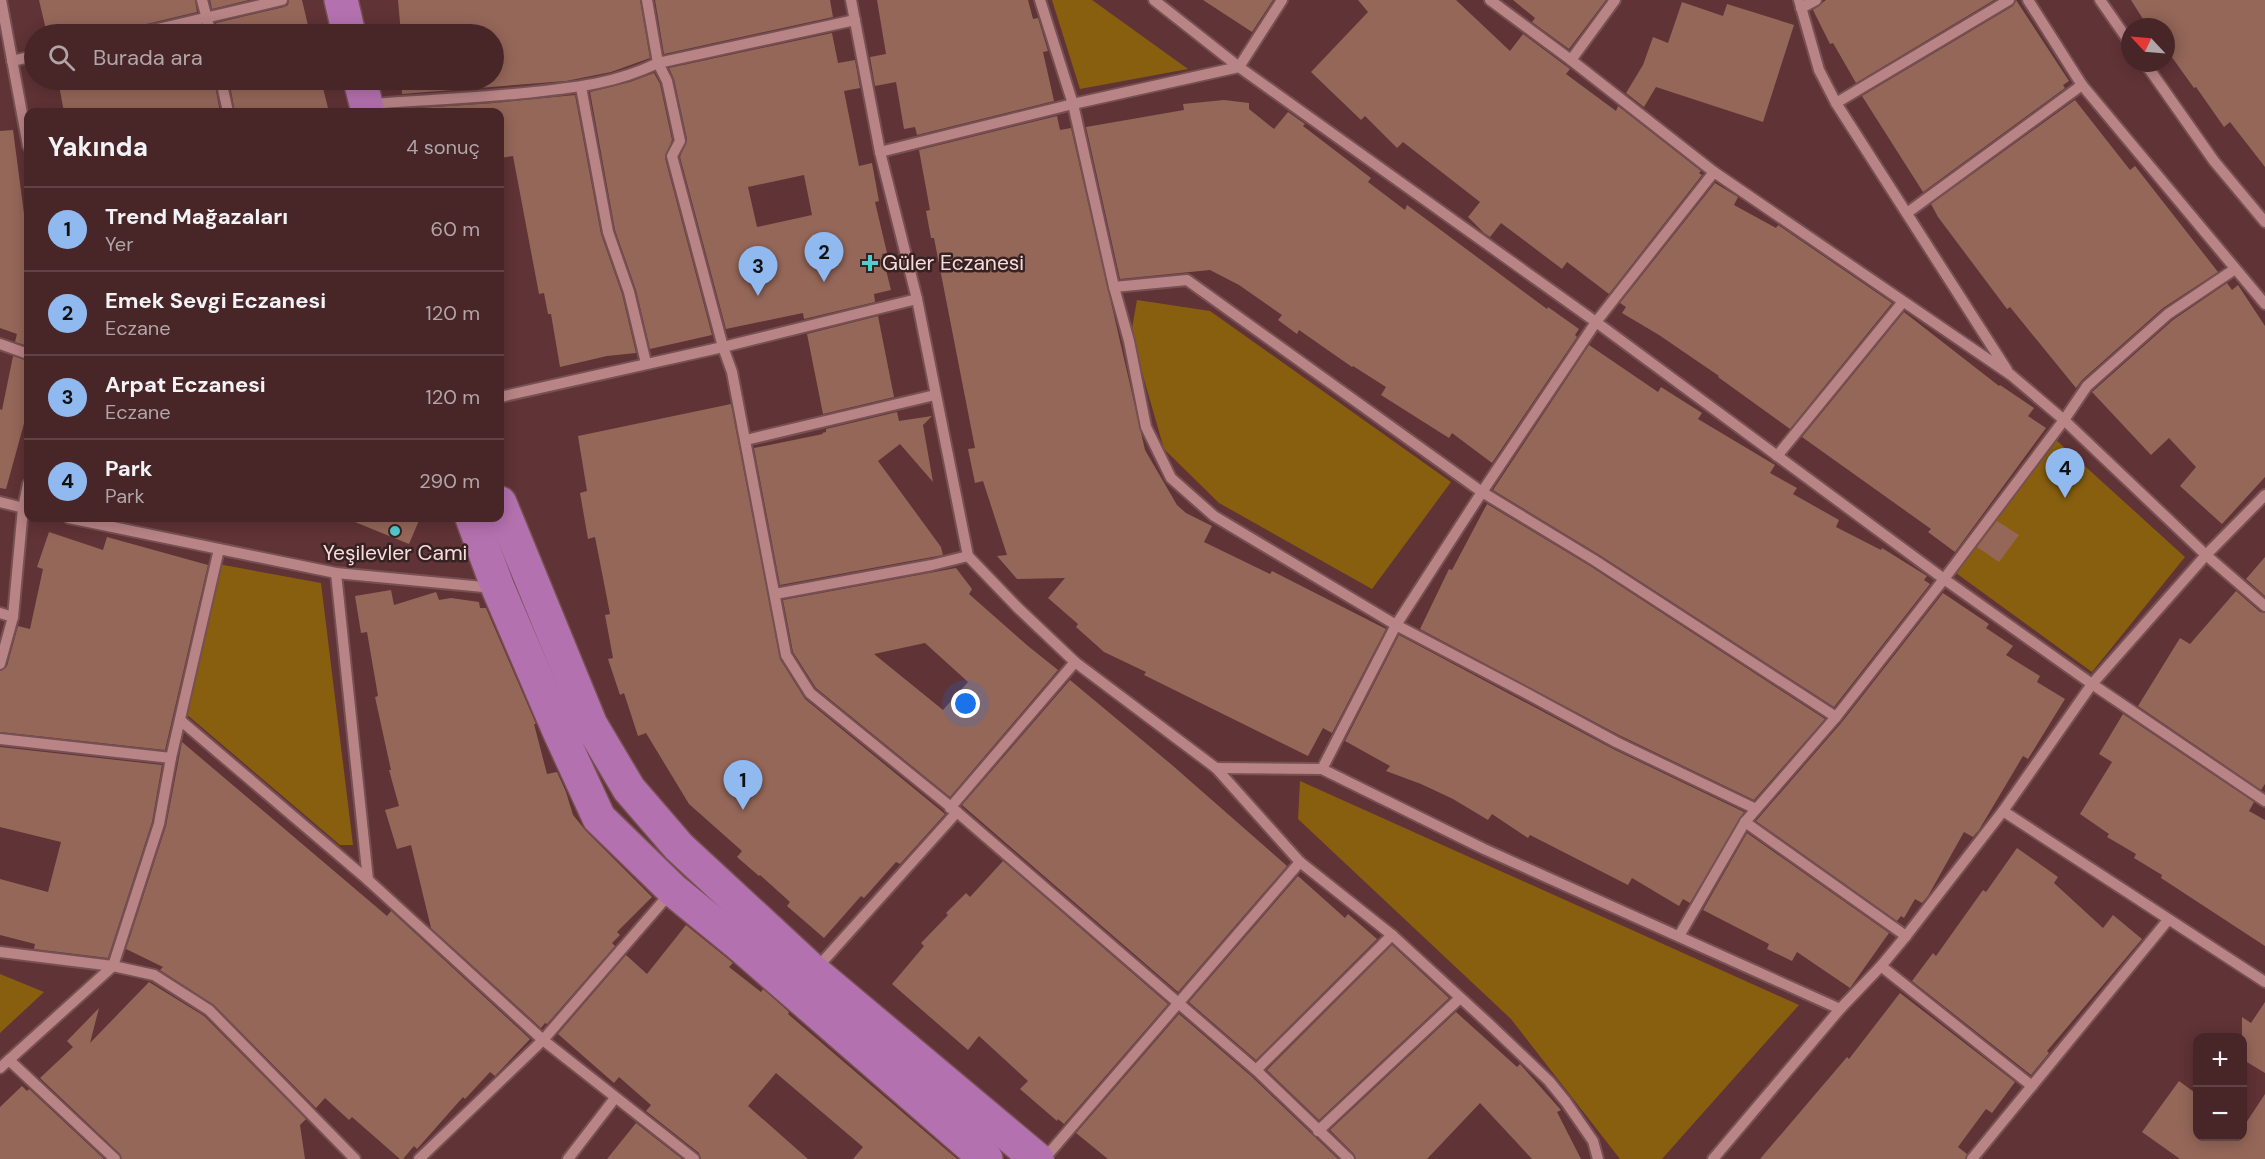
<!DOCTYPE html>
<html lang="tr">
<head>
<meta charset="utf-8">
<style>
  :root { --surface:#482628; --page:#523234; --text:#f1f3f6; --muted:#b1a5a8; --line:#604345; --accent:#90b9f0 }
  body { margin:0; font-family:"DM Sans",sans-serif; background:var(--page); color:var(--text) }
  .controls { position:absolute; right:18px; bottom:18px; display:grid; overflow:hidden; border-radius:12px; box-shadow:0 3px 15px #0003 }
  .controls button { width:54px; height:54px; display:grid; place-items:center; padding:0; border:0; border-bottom:2px solid var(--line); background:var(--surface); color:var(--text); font:30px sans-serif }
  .compass { position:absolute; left:2121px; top:18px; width:54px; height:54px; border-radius:50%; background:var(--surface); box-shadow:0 3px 15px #0003; rotate:296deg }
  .you { position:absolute; left:966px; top:704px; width:21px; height:21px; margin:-15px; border:4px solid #fff; border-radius:50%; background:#1a73e8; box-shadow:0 0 0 9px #1a73e833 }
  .badge { display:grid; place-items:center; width:39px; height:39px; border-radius:50%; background:var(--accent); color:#111; font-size:20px; font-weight:700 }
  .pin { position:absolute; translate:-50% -50px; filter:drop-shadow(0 2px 3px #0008) }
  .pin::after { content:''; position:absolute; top:32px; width:21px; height:18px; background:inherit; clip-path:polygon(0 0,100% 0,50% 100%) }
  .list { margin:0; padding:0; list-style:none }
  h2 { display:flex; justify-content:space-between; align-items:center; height:78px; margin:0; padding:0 24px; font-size:26px }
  h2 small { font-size:20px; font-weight:400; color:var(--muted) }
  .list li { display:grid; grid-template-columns:39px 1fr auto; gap:18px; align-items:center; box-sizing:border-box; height:84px; padding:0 24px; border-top:2px solid var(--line) }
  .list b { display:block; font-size:22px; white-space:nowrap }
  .list p { margin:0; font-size:20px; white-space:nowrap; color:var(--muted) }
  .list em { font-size:20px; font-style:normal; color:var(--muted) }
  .icon { flex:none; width:33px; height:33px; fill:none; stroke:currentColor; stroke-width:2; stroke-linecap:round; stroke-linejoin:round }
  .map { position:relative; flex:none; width:2265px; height:1159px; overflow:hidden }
  .search { position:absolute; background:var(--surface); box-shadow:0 3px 15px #0003; left:24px; top:24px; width:480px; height:66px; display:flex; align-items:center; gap:15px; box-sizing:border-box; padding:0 21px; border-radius:33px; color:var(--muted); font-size:22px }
  .panel { position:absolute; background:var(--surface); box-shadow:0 3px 15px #0003; left:24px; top:108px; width:480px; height:414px; border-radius:12px }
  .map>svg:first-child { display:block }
  .green { fill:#885f0f }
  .building { fill:#956759; fill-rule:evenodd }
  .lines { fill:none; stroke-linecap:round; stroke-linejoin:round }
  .minor-casing { stroke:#765052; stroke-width:14 }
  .major-casing { stroke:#765052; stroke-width:36 }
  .minor { stroke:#b88486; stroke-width:10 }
  .major { stroke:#b471af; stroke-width:33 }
  .poi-dot { fill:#52cdcf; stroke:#372223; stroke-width:2 }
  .labels { text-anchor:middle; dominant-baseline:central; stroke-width:5; stroke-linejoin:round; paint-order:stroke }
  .poi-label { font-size:21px; fill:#f8dbdb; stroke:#372223; text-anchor:start }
</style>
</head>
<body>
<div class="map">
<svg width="2265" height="1159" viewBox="0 0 2265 1159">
  <rect width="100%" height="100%" fill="#603336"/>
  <g class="green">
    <polygon points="1052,0 1092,0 1188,69 1080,89"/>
    <polygon points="1137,300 1210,311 1451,482 1372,589 1219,503 1164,449 1131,334"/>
    <polygon points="2054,438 2185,557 2092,672 1956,573"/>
    <polygon points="218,564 321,583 353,845 340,845 185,713"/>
    <polygon points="1300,781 1799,1005 1662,1159 1620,1159 1511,1019 1298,819"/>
    <polygon points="0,974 44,992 0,1033"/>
  </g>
  <g class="building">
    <polygon points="39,0 195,0 197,12 134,27 130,29 129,34 47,34"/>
    <polygon points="210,0 249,0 212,9"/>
    <polygon points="289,0 302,0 310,34 218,34 216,23 284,7 288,5"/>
    <polygon points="398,0 640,0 650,58 611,72 566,81 402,94 401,80 494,80 494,34 401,34"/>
    <polygon points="655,0 830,0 833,17 664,54"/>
    <polygon points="877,0 1028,0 1033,19 1038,18 1048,51 1043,52 1054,101 917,135 915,127 904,129 896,82 875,86 870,57 886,54"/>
    <polygon points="1203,0 1273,0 1252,32"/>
    <polygon points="1358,0 1456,0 1510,51 1523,34 1570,69 1566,74 1616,111 1618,106 1701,171 1699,173 1702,175 1609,294 1567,262 1562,269 1501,223 1490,237 1484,233 1468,217 1480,202 1403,142 1397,148 1365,116 1361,120 1311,72 1368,12"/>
    <polygon points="1513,0 1606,0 1569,49 1532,22 1535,18"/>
    <polygon points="1826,0 1994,0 1856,83 1833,43 1830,44 1813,10"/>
    <polygon points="2016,0 2069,81 2063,85 2065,88 1923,192 1862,96 2013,6"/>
    <polygon points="2131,0 2265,0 2265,167 2230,122 2224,127 2196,87 2194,88 2166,49 2166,27 2148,27"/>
    <polygon points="1682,2 1723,16 1727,4 1794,25 1763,122 1656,87 1644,107 1626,93 1643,65 1653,37 1668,43"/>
    <polygon points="201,27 203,34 167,34"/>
    <path d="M832 33 838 63 855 60 860 88 844 91 859 166 872 163 879 201 875 202 887 253 882 254 891 290 874 294 875 302 804 319 803 313 726 329 680 157 687 139 674 79 669 68ZM804 175 812 215 757 227 748 187Z"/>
    <polygon points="654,73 660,84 672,140 665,158 712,335 650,349 636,290 615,230 590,92 630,82"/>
    <polygon points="58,80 214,80 220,112 64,112"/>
    <polygon points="229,80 321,80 329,112 235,112"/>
    <polygon points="575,95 601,234 622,294 636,353 607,356 560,367 551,314 548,314 544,293 539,294 513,156 500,158 500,112 404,112 403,109 494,103"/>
    <polygon points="1224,100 1249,103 1249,109 1274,129 1288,112 1305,124 1303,126 1371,178 1368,182 1405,210 1407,205 1547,309 1548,307 1579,329 1575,335 1577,337 1492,463 1452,433 1449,438 1381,395 1386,387 1353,366 1352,367 1299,330 1297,334 1278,320 1282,315 1239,285 1210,270 1120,279 1086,127 1184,110 1183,104"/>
    <polygon points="2075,100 2130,170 2135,166 2218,272 2163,308 2082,380 2076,388 2010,307 2007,309 1938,217 1931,204"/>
    <polygon points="1057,116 1060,130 1071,128 1145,450 1177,505 1186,513 1212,526 1204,542 1270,574 1272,571 1386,629 1332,733 1323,728 1308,756 1144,675 1146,672 1104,652 1076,627 1078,624 1048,598 1065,578 1017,579 997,556 1007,555 983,481 975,483 968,449 975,448 934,238 931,238 926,211 930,210 919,150"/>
    <polygon points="13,130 28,244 28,346 15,342 17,334 0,328 0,131"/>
    <polygon points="1715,183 1738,197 1734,205 1776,228 1778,225 1892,303 1790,429 1718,377 1719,376 1659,335 1622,313 1626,307 1620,303"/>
    <polygon points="2227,283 2232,290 2238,285 2265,326 2265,477 2222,524 2180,486 2196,467 2169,438 2151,455 2092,392 2173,320"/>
    <polygon points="1904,312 1999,386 2000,385 2034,408 2028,416 2046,428 1955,552 1928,532 1931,529 1802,437"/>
    <polygon points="878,316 894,397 823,414 807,334"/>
    <polygon points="1589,345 1658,392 1661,387 1702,413 1698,419 1775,465 1770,473 1797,488 1793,494 1839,520 1836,527 1881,550 1882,548 1927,576 1924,580 1930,584 1834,707 1598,554 1493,490"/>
    <polygon points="13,356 28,361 28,409 6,489 0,488 0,409 2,410"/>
    <polygon points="731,404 780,659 805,699 945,814 900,864 896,862 864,898 861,896 824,938 787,906 790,902 760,875 759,876 737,857 742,851 689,804 646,733 638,736 624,693 620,695 608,659 613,658 605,615 610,614 595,537 588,539 580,493 587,491 578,436"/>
    <polygon points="897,412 899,421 932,416 923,425 933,482 900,444 878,461 941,547 943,555 780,585 754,448 823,434 822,433 826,432 826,429"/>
    <polygon points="1487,504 1590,566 1825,719 1754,800 1619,735 1420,629 1449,569 1452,570"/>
    <polygon points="345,518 420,518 409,544"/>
    <polygon points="1997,521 2019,535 1999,562 1977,547"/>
    <polygon points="49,532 103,550 107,537 208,565 165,750 0,732 0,671 7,666 18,626 30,629 43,569 37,567"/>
    <polygon points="2265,557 2265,596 2246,579"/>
    <path d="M956 568 972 589 969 594 1028 646 1058 670 950 797 816 688 793 652 783 600ZM925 643 968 682 943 710 874 654Z"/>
    <polygon points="391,590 394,605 436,592 439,600 451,598 479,602 480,608 486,608 536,724 534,724 547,774 557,772 566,792 573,815 586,831 652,897 617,932 620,935 612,943 615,946 547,1024 545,1023 541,1028 431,928 411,845 397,849 385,810 399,806 389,770 391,770 375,697 378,696 367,632 361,633 355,596"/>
    <polygon points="2236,591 2260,612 2265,613 2265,784 2261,790 2138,706 2180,638 2190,644"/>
    <polygon points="1943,593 1989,624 1986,628 2013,646 2006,655 2040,676 2037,682 2065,699 2028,759 2023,756 1979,830 1973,837 1964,832 1928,896 1922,903 1915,899 1904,918 1901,916 1897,921 1756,821 1842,722"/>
    <polygon points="1399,635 1613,749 1744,812 1690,903 1683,899 1679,906 1632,878 1628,885 1530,835 1528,838 1492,814 1488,820 1453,799 1421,784 1386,771 1390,766 1345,741"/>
    <polygon points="1070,680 1172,765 1287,866 1178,992 962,805"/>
    <polygon points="2123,714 2254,802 2249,811 2265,820 2265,946 2161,878 2162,875 2134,858 2136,854 2107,837 2109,834 2080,814 2112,762 2099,754"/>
    <polygon points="182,742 387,916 391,911 530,1039 495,1076 490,1072 465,1099 463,1097 417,1149 414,1146 403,1159 400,1159 352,1117 349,1120 325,1098 316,1108 214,1005 160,970 163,967 126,949 166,826"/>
    <polygon points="0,747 162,765 152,822 108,958 34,949 35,944 0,935 0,879 48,892 61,842 0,827"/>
    <polygon points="1747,833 1889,933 1850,988 1797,952 1792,961 1767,949 1769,944 1703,910"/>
    <polygon points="2017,848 2058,877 2054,883 2103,928 2113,915 2142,939 2047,1051 2049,1053 2031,1075 1912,981 1933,953 1936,956 1983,890 1986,892"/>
    <polygon points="1003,861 1168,1004 1064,1124 1058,1119 1057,1121 1020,1089 1028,1081 979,1036 968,1050 892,984 924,946 921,943 948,915 946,913 966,893 970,897"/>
    <polygon points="1298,876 1345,918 1348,914 1377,939 1256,1060 1189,1002"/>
    <polygon points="686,925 733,963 729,967 761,992 763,989 789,1012 788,1014 957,1159 853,1159 863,1147 776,1073 748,1106 808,1159 701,1159 699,1153 646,1111 651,1105 619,1077 614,1083 558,1034 626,955 647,974"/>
    <polygon points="1392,945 1449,998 1319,1120 1267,1070"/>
    <polygon points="149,982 204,1016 306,1119 300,1125 305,1159 122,1159 120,1154 40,1078 73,1047 67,1041 99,1008 90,1043"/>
    <polygon points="1900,993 2015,1082 1992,1113 1986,1109 1958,1147 1967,1154 1965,1159 1760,1159 1847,1057 1849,1059"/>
    <polygon points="2265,1002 2265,1073 2242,1059 2242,1017 2251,1023"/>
    <polygon points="1456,1012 1517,1067 1520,1064 1561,1110 1557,1112 1581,1159 1532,1159 1480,1103 1427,1159 1356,1159 1354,1154 1330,1130"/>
    <polygon points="1179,1014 1251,1076 1338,1159 1108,1159 1076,1133"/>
    <polygon points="2179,1081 2198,1095 2198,1137 2242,1137 2242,1129 2265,1094 2265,1159 2180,1159 2142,1132"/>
    <polygon points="22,1086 27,1091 29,1089 104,1159 0,1159 0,1107"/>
    <polygon points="636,1123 682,1159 607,1159"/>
  </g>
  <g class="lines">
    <g class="minor-casing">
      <g id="minor">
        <polyline points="1,0 28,146"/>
        <polyline points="202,0 211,34"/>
        <polyline points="647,0 658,63 667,81 680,141 672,156 723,347 732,372 786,655 810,693 957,812 1256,1070 1349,1159"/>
        <polyline points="851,0 880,152 917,299 968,556 1018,608 1075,662 1216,768 1300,862 1392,935 1488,1023 1549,1081 1566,1102 1593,1141 1598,1159"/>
        <polyline points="1040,0 1073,104 1114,287 1129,341 1146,427 1171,478 1214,516 1396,625 1522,691 1616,742 1756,809"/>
        <polyline points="1154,0 1239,67 1596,322 1944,579 2092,684 2265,801"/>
        <polyline points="1490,0 1571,60 1714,172 2011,375 2064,420 2206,555 2265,606"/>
        <polyline points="1799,0 1819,70 1836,103 2007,370"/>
        <polyline points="2028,0 2082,85 2265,304"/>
        <polyline points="2100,0 2130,43"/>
        <polyline points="1801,8 1816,0"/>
        <polyline points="136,34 282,0"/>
        <polyline points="1571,60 1615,0"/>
        <polyline points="12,61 34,56"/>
        <polyline points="2145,63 2214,161 2265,222"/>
        <polyline points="221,80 228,112"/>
        <polyline points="581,87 608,232 629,292 646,363"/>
        <polyline points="1836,103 2009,0"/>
        <path d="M370 104C424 100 480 98 534 92 580 87 616 83 658 63L855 20"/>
        <polyline points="880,152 1073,104 1239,67 1282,0"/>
        <polyline points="1907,213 2082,85"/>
        <polyline points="1114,287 1187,280 1482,492 1594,560 1836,717"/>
        <polyline points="0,344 28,354"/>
        <polyline points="500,397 723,347 917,299"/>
        <polyline points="746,440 935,395"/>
        <polyline points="1777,456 1902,303"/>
        <polyline points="0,502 28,509"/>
        <polyline points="69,518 336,573 494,588"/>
        <polyline points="336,573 368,880"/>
        <polyline points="775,594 932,565 968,556"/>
        <polyline points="0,613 13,617"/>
        <polyline points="0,664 13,617 23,508 28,484"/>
        <polyline points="180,720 368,880 543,1040 694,1159"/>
        <polyline points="0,739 171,758"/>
        <polyline points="1216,768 1322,769 1484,849 1840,1009"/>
        <polyline points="1322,769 1396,625 1482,492 1596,322 1714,172"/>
        <polyline points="950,808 1075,662"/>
        <polyline points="2003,811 2265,982"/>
        <polyline points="1745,822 1906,936"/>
        <polyline points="1679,936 1745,822 1836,717 1944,579 2064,420 2087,386 2168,314 2235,269"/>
        <polyline points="0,952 113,966 154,975 209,1010 355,1159"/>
        <polyline points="1881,966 2032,1086"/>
        <polyline points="816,969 957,812"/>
        <polyline points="9,1060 115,1159"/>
        <polyline points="0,1068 113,966 159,824 171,758 219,549"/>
        <polyline points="1256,1070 1392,935"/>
        <polyline points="1318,1131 1460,998"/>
        <polyline points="419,1159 543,1040 672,891"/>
        <polyline points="568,1159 615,1098"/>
        <polyline points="1044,1159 1300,862"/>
        <polyline points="1713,1159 1840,1009 1881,966 1906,936 2003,811 2092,684 2206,555 2265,495"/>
        <polyline points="1972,1159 2168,920"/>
      </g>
    </g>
    <g class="major-casing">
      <g id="major">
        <polyline points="341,0 349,34"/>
        <polyline points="360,80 368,112"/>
        <polyline points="500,503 591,725 629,789 679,847 814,972 1037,1159"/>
        <polyline points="472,518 498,588 559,731 599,818 673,890 739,944 986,1159"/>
      </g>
    </g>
    <use href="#minor" class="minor"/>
    <use href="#major" class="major"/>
  </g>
  <g class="poi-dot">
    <path d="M867 254h6v6h6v6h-6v6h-6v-6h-6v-6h6z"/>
    <circle cx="395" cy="531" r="6"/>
  </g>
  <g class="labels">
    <g class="poi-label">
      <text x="882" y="263">Güler Eczanesi</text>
      <text x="395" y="553" text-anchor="middle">Yeşilevler Cami</text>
    </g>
  </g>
</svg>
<div class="controls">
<button>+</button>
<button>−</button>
</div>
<svg class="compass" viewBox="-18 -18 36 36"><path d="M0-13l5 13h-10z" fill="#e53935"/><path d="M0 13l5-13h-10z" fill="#b1a5a8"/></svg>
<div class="you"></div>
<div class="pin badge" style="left:743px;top:810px">1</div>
<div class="pin badge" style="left:824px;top:282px">2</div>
<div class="pin badge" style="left:758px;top:296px">3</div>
<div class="pin badge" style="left:2065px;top:498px">4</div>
<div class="search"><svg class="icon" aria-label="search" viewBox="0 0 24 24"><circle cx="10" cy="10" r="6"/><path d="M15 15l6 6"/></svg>Burada ara</div>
<section class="panel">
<h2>Yakında<small>4 sonuç</small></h2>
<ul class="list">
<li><span class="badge">1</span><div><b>Trend Mağazaları</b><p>Yer</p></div><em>60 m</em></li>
<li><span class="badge">2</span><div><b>Emek Sevgi Eczanesi</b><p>Eczane</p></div><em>120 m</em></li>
<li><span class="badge">3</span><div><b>Arpat Eczanesi</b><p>Eczane</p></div><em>120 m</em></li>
<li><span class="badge">4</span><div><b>Park</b><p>Park</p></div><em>290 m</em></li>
</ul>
</section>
</div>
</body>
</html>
